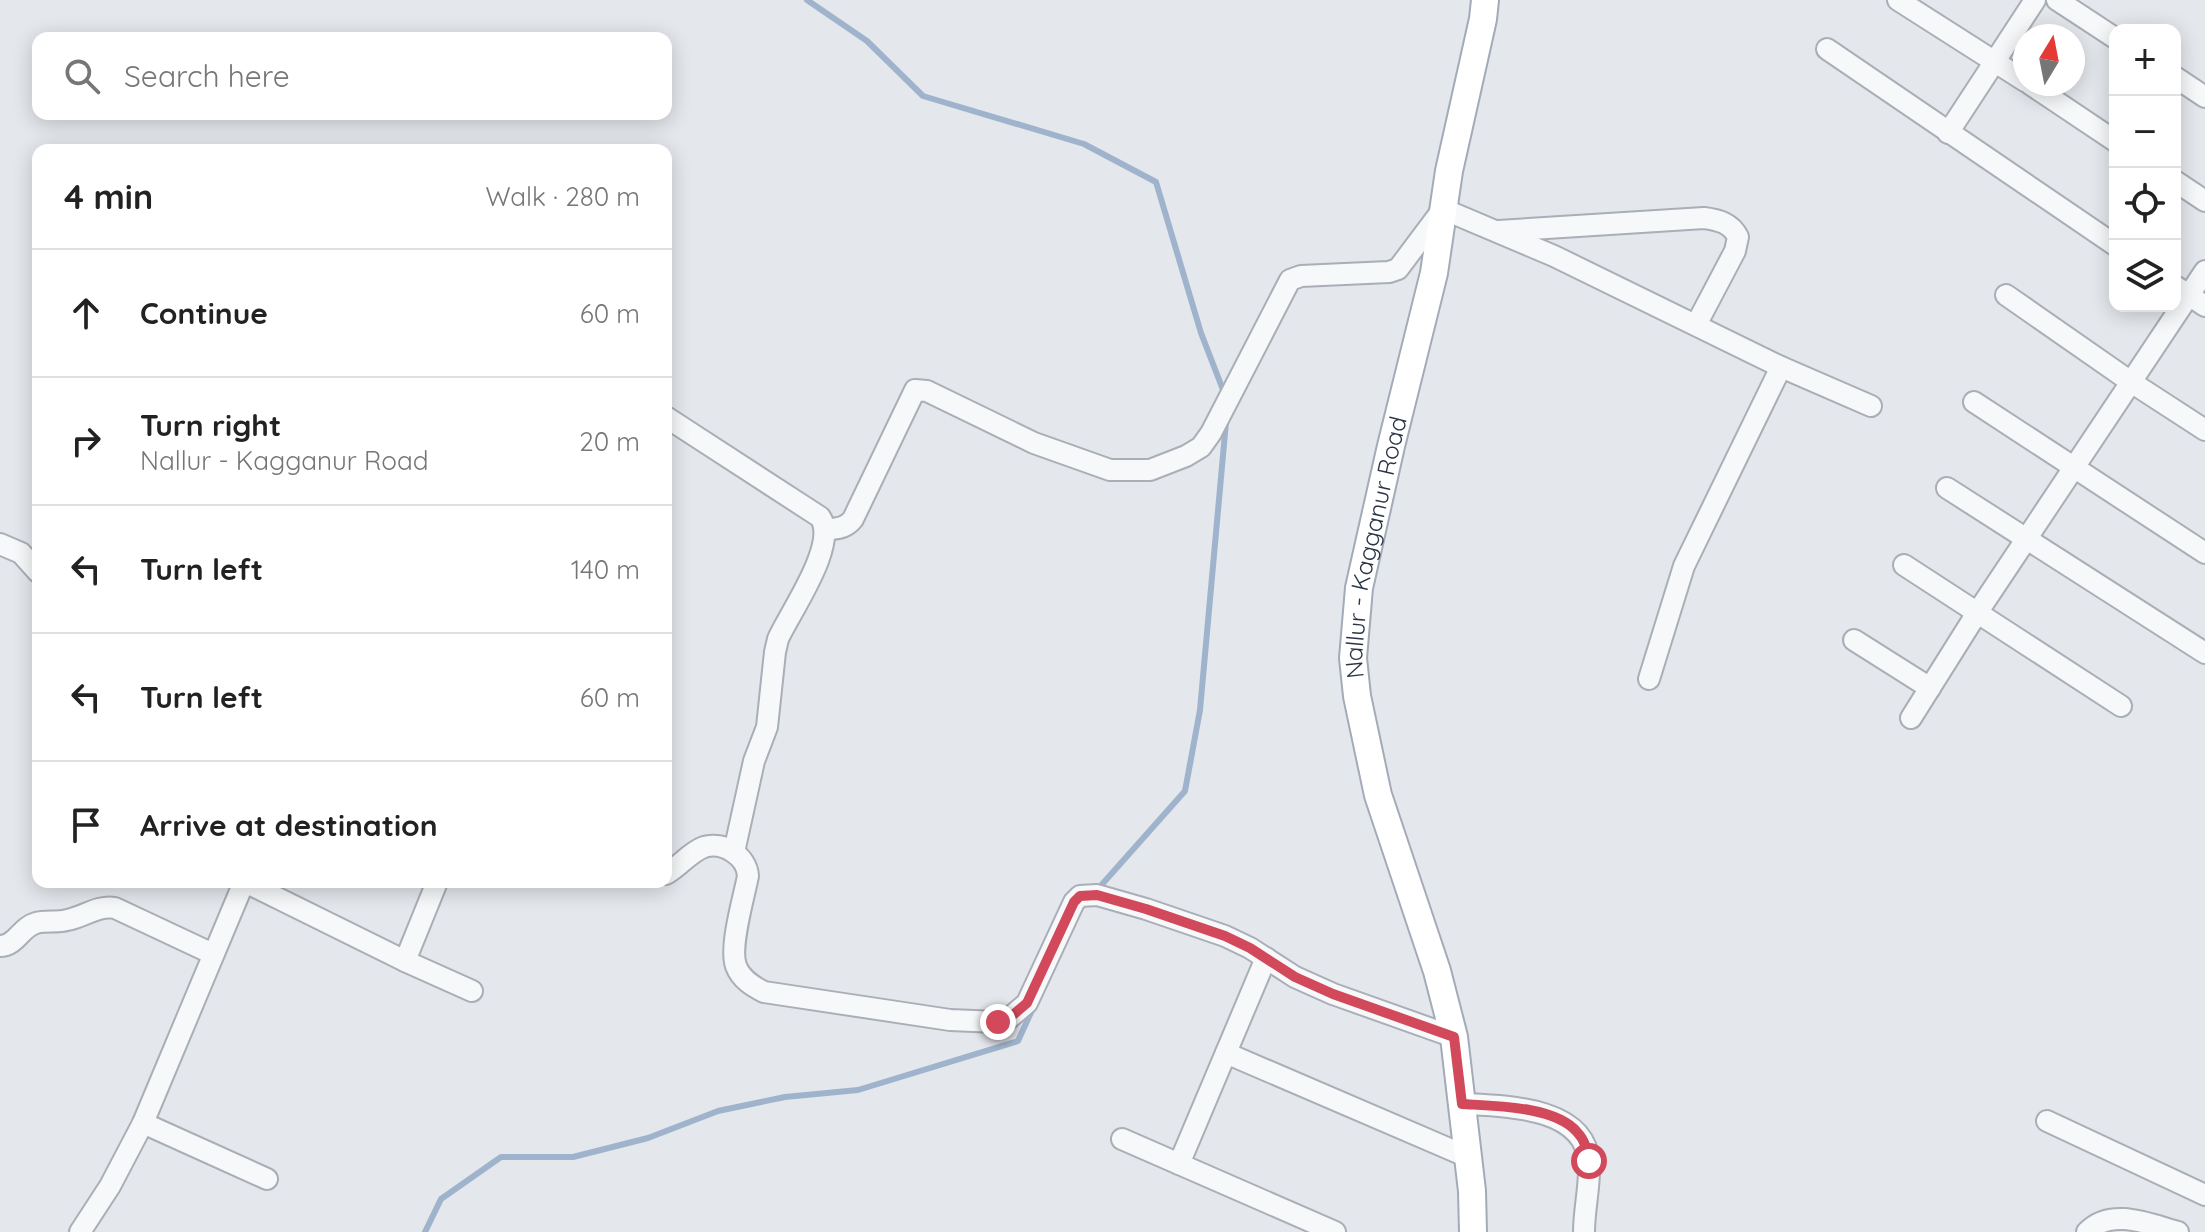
<!DOCTYPE html>
<html lang="en">
<head>
<meta charset="utf-8">
<style>
  :root { --surface:#fff; --page:#f2f2f2; --text:#222; --muted:#767676; --line:#e0e0e0 }
  body { margin:0; font-family:Quicksand,sans-serif; background:var(--page); color:var(--text) }
  .controls { position:absolute; right:24px; top:24px; display:grid; overflow:hidden; border-radius:16px; box-shadow:0 4px 20px #0003 }
  .controls button { width:72px; height:72px; display:grid; place-items:center; padding:0; border:0; border-bottom:2px solid var(--line); background:var(--surface); color:var(--text); font:40px sans-serif }
  .compass { position:absolute; left:2013px; top:24px; width:72px; height:72px; border-radius:50%; background:var(--surface); box-shadow:0 4px 20px #0003; rotate:10deg }
  .stop { position:absolute; width:24px; height:24px; margin:-18px; border:6px solid #d1495b; border-radius:50%; background:#fff }
  .stop.end { background:#d1495b; border-color:#fff; box-shadow:0 2px 8px #0008 }
  .list { margin:0; padding:0; list-style:none }
  h2 { display:flex; justify-content:space-between; align-items:center; height:104px; margin:0; padding:0 32px; font-size:34px }
  h2 small { font-size:26px; font-weight:400; color:var(--muted) }
  .list li { display:grid; grid-template-columns:52px 1fr auto; gap:24px; align-items:center; box-sizing:border-box; height:128px; padding:0 32px; border-top:2px solid var(--line) }
  .list b { display:block; font-size:30px; white-space:nowrap }
  .list p { margin:0; font-size:26px; white-space:nowrap; color:var(--muted) }
  .list em { font-size:26px; font-style:normal; color:var(--muted) }
  .icon { flex:none; width:44px; height:44px; fill:none; stroke:currentColor; stroke-width:2; stroke-linecap:round; stroke-linejoin:round }
  .map { position:relative; flex:none; width:2205px; height:1232px; overflow:hidden }
  .search { position:absolute; background:var(--surface); box-shadow:0 4px 20px #0003; left:32px; top:32px; width:640px; height:88px; display:flex; align-items:center; gap:20px; box-sizing:border-box; padding:0 28px; border-radius:16px; color:var(--muted); font-size:30px }
  .panel { position:absolute; background:var(--surface); box-shadow:0 4px 20px #0003; left:32px; top:144px; width:640px; height:744px; border-radius:16px }
  .map>svg:first-child { display:block }
  .lines { fill:none; stroke-linecap:round; stroke-linejoin:round }
  .stream { stroke:#9fb4cc; stroke-width:6 }
  .minor-casing { stroke:#a9aeb7; stroke-width:24 }
  .major-casing { stroke:#a3abb8; stroke-width:30 }
  .minor { stroke:#f7f8fa; stroke-width:20 }
  .major { stroke:#fff; stroke-width:26 }
  .route { stroke:#d1495b; stroke-width:10 }
  .labels { text-anchor:middle; dominant-baseline:central; stroke-width:6; stroke-linejoin:round; paint-order:stroke }
  .street-label { font-size:24px; fill:#2b3445; stroke:#f4f6f9 }
</style>
</head>
<body>
<div class="map">
<svg width="2205" height="1232" viewBox="0 0 2205 1232">
  <rect width="100%" height="100%" fill="#e4e7ec"/>
  <g class="lines">
    <g class="stream">
      <polyline points="807,0 867,41 923,96 1084,144 1156,182 1201,333 1225,395"/>
      <polyline points="1097,890 1185,791 1200,710 1226,422"/>
      <polyline points="425,1232 441,1199 501,1157 573,1157 648,1138 718,1111 785,1097 858,1090 1018,1041 1033,1008"/>
    </g>
    <g class="minor-casing">
      <g id="minor">
        <polyline points="1898,0 2025,81"/>
        <polyline points="2057,0 2115,38"/>
        <polyline points="1827,49 2115,245"/>
        <polyline points="2175,77 2205,97"/>
        <polyline points="2030,84 2115,141"/>
        <polyline points="1948,133 2035,0"/>
        <polyline points="2175,181 2205,201"/>
        <path d="M1498 231 1704 218C1719 220 1731 223 1738 237L1735 251 1696 325"/>
        <polyline points="2175,286 2205,306"/>
        <polyline points="2006,295 2131,382 2205,430"/>
        <polyline points="1974,402 2205,553"/>
        <path d="M666 417 820 517C839 544 790 612 778 639L775 652 767 727 754 761 734 852"/>
        <polyline points="1947,488 2205,653"/>
        <path d="M825 530C837 528 845 529 853 519L915 390 927 391 1034 443 1110 470H1150L1186 456 1201 447 1211 433 1290 280 1301 276 1389 272 1398 269 1443 209 1554 256 1781 367 1871 406"/>
        <polyline points="0,544 21,553 38,572"/>
        <polyline points="1904,565 2121,706"/>
        <polyline points="1854,640 1930,688"/>
        <polyline points="1649,679 1684,566 1781,367"/>
        <polyline points="1911,718 1977,613 2205,271"/>
        <path d="M666 874C679 867 690 852 704 847 723 841 747 856 748 876 744 897 729 947 736 966 741 979 752 986 764 992L950 1020 998 1022 1007 1020 1027 1003 1074 902 1080 896 1097 895 1146 909 1225 936 1250 948 1295 977 1333 994 1454 1037"/>
        <polyline points="245,882 405,961 472,991"/>
        <path d="M0 946C16 946 21 927 36 923 46 920 57 923 67 920 84 917 97 905 115 908L213 954"/>
        <polyline points="405,961 437,882"/>
        <polyline points="1226,1053 1468,1157"/>
        <path d="M1462 1104C1504 1106 1587 1106 1589 1164 1590 1187 1584 1209 1584 1232"/>
        <polyline points="2047,1121 2205,1195"/>
        <polyline points="143,1123 267,1179"/>
        <polyline points="1122,1139 1335,1232"/>
        <polyline points="1179,1164 1266,958"/>
        <polyline points="80,1232 110,1186 143,1123 244,882"/>
        <path d="M2087 1232C2111 1207 2149 1224 2178 1232"/>
      </g>
    </g>
    <g class="major-casing">
      <g id="major">
        <path id="s1" d="M1473 1232 1472 1191 1454 1037 1437 971 1378 795 1357 696 1353 658 1359 588 1391 446 1434 273 1449 171 1483 19 1485 0"/>
      </g>
    </g>
    <use href="#minor" class="minor"/>
    <use href="#major" class="major"/>
  </g>
  <g class="lines">
    <path class="route" d="M998 1022 1007 1020 1027 1003 1074 902 1080 896 1097 895 1146 909 1225 936 1250 948 1295 977 1333 994 1454 1037 1462 1104C1494 1106 1555 1106 1577 1132 1585 1140 1587 1150 1589 1161"/>
  </g>
  <g class="labels">
    <g class="street-label">
      <text stroke="none"><textPath href="#s1" startOffset="702">Nallur - Kagganur Road</textPath></text>
    </g>
  </g>
</svg>
<div class="controls">
<button>+</button>
<button>−</button>
<button><svg class="icon" aria-label="locate" viewBox="0 0 24 24"><circle cx="12" cy="12" r="6"/><path d="M12 2v4M12 18v4M2 12h4M18 12h4"/></svg></button>
<button><svg class="icon" aria-label="layers" viewBox="0 0 24 24"><path d="M12 4l9 5-9 5-9-5zM3 14l9 5 9-5"/></svg></button>
</div>
<svg class="compass" viewBox="-18 -18 36 36"><path d="M0-13l5 13h-10z" fill="#e53935"/><path d="M0 13l5-13h-10z" fill="#767676"/></svg>
<div class="stop" style="left:1589px;top:1161px"></div>
<div class="stop end" style="left:998px;top:1022px"></div>
<div class="search"><svg class="icon" aria-label="search" viewBox="0 0 24 24"><circle cx="10" cy="10" r="6"/><path d="M15 15l6 6"/></svg>Search here</div>
<section class="panel">
<h2>4 min<small>Walk · 280 m</small></h2>
<ul class="list">
<li><svg class="icon" aria-label="ahead" viewBox="0 0 24 24"><path d="M12 20V5M6 11l6-6 6 6"/></svg><div><b>Continue</b></div><em>60 m</em></li>
<li><svg class="icon" aria-label="right" viewBox="0 0 24 24"><path d="M7 20v-9h11M14 6l5 5-5 5"/></svg><div><b>Turn right</b><p>Nallur - Kagganur Road</p></div><em>20 m</em></li>
<li><svg class="icon" aria-label="left" viewBox="0 0 24 24"><path d="M17 20v-9H6M10 6l-5 5 5 5"/></svg><div><b>Turn left</b></div><em>140 m</em></li>
<li><svg class="icon" aria-label="left" viewBox="0 0 24 24"><path d="M17 20v-9H6M10 6l-5 5 5 5"/></svg><div><b>Turn left</b></div><em>60 m</em></li>
<li><svg class="icon" aria-label="arrive" viewBox="0 0 24 24"><path d="M6 21V4h12l-3 4 3 4H6"/></svg><div><b>Arrive at destination</b></div></li>
</ul>
</section>
</div>
</body>
</html>
